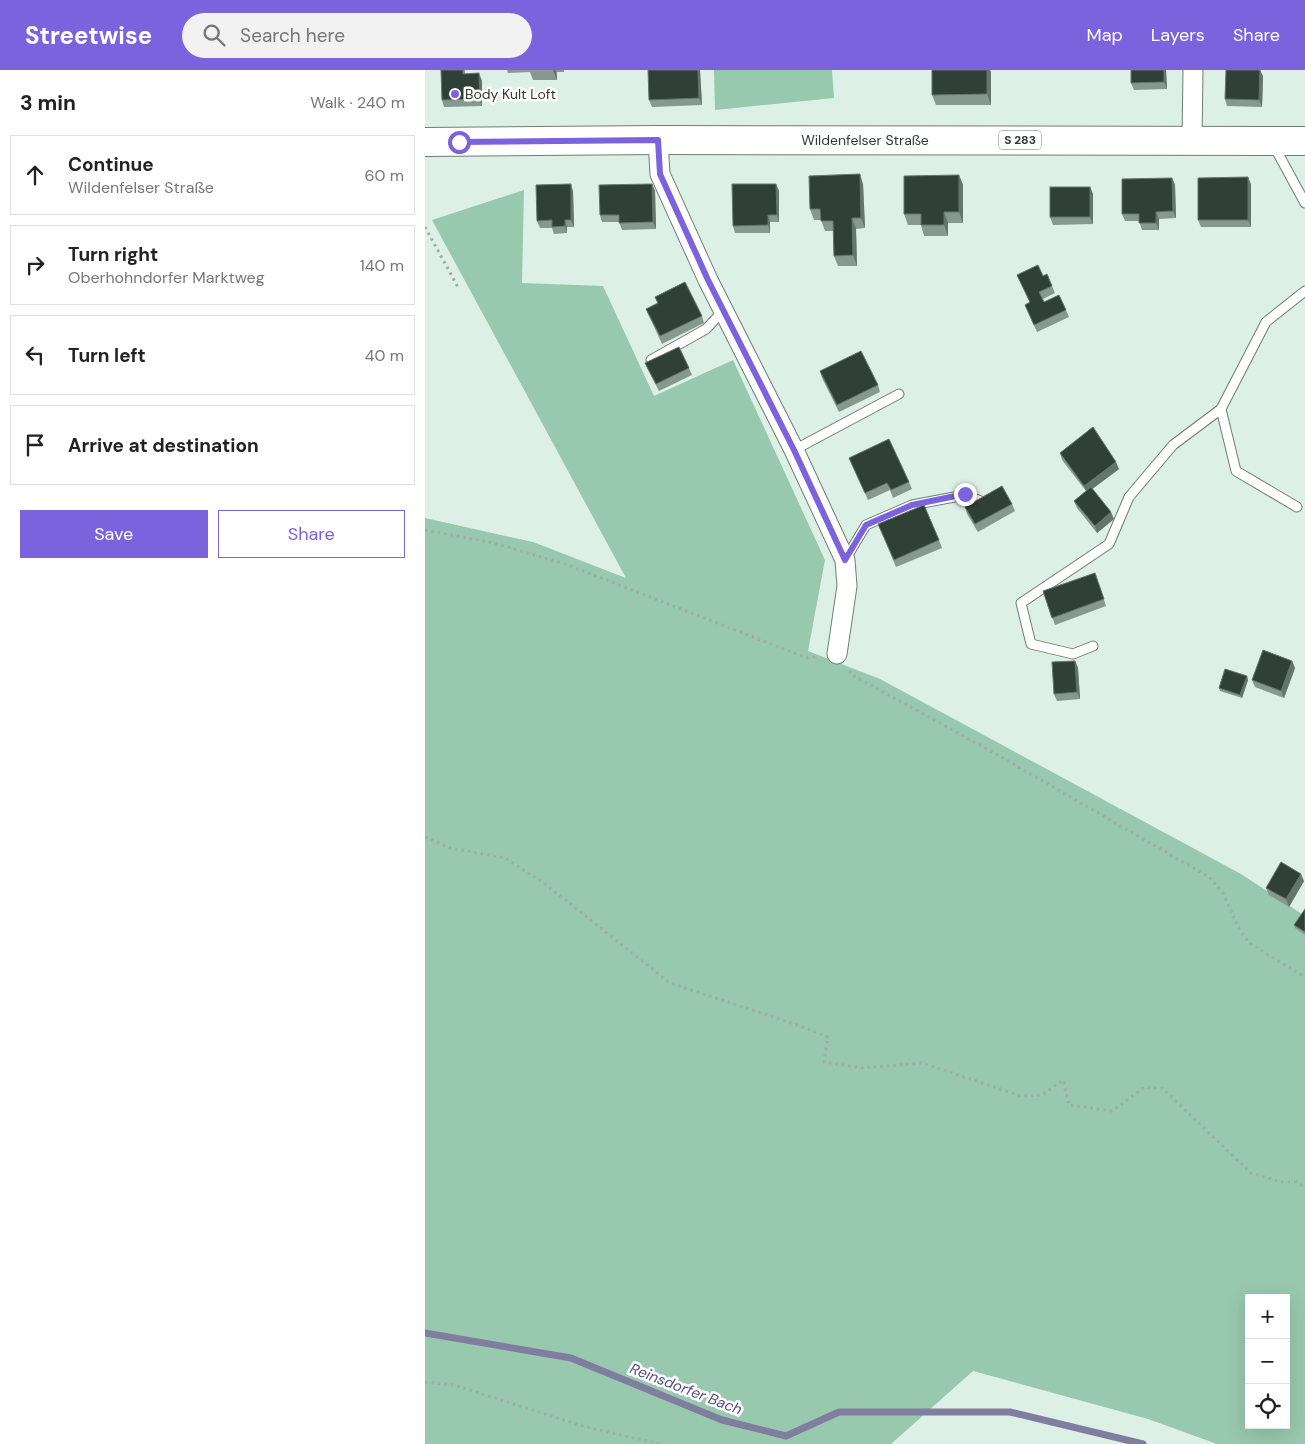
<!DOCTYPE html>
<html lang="en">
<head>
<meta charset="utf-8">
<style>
  :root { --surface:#fff; --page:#f2f2f2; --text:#222; --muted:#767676; --line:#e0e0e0; --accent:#7b63de }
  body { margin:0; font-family:"DM Sans",sans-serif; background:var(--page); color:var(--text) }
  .controls { position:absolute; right:15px; bottom:15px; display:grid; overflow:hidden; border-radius:0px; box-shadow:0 5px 20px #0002 }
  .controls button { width:45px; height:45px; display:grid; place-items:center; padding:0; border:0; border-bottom:1px solid var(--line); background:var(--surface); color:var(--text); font:25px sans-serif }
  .stop { position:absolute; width:15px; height:15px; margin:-11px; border:4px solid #7b63de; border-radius:50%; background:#fff }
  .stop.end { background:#7b63de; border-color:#fff; box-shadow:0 1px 5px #0008 }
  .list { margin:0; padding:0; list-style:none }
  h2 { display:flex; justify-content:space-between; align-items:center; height:65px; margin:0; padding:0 20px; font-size:21px }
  h2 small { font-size:16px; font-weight:400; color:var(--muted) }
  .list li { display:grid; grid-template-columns:32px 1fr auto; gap:15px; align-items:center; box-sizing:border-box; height:80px; margin:0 10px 10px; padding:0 10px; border:1px solid var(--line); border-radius:0px }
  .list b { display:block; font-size:19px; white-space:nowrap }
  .list p { margin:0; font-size:16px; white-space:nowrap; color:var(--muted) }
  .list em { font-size:16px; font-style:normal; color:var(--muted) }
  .actions { display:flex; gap:10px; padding:15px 20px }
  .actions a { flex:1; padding:11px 0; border:1px solid var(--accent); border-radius:0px; text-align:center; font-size:18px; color:var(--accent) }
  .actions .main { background:var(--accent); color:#fff }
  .icon { flex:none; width:28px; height:28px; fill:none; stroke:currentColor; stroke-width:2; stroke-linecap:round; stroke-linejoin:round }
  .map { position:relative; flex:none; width:880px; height:1374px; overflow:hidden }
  header { display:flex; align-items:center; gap:30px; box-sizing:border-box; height:70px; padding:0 25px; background:var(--accent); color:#fff }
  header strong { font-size:24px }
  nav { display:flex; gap:28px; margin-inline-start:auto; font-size:18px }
  .search { width:350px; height:45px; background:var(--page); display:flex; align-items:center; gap:12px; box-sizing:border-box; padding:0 18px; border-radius:28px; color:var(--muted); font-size:19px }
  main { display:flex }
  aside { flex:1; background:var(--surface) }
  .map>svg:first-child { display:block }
  .green { fill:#98c8ad; fill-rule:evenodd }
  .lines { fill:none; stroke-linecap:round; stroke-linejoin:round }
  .stream { stroke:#7f7e9f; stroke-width:7 }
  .lane-casing { stroke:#6d7e74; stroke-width:11 }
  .street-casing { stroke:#6d7e74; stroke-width:21 }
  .primary-casing { stroke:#6d7e74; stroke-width:30 }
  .path { stroke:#9eada5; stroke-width:3; stroke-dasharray:2.5 4; stroke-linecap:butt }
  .lane { stroke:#fff; stroke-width:9 }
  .street { stroke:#fff; stroke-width:19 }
  .primary { stroke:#fff; stroke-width:28 }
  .wall { fill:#87988e }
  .shaded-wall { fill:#65756b }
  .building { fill:#314037; stroke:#65756b }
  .route { stroke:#7b63de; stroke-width:6 }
  .poi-dot { fill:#7b63de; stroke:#fff; stroke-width:2 }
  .labels { text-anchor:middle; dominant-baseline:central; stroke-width:5; stroke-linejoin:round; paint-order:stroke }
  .shield { fill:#fff; stroke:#707472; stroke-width:1 }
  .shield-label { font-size:12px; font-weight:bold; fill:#323935 }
  .poi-label { font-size:14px; fill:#323935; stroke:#fff; text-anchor:start }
  .street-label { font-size:14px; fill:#323935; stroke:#fff }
  .water-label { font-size:15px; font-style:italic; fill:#564d8b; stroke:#fff }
</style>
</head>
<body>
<header>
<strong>Streetwise</strong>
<div class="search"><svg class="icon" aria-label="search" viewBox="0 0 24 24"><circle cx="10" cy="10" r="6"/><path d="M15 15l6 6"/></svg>Search here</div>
<nav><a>Map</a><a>Layers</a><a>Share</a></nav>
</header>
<main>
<aside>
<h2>3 min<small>Walk · 240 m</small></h2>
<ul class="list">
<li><svg class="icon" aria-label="ahead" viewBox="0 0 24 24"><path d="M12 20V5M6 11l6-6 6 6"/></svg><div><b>Continue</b><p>Wildenfelser Straße</p></div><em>60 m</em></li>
<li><svg class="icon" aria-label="right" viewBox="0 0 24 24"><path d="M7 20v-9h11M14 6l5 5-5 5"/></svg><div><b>Turn right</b><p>Oberhohndorfer Marktweg</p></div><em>140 m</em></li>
<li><svg class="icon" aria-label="left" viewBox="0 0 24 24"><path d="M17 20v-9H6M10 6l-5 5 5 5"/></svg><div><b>Turn left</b></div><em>40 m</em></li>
<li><svg class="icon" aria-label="arrive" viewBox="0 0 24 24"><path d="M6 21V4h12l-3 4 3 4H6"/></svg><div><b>Arrive at destination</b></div></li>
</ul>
<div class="actions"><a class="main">Save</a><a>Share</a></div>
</aside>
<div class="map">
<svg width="880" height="1374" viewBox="0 0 880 1374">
  <rect width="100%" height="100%" fill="#ddf0e5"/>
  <g class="green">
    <polygon points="289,0 407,0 409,28 290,40"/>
    <path d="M99 120 97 213 178 216 229 326 308 290 400 490 383 581 455 609 816 804 880 846V1374H792L723 1349 548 1301 466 1374H0V448L108 472 201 508 7 150ZM824 1228H861V1355H824Z"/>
  </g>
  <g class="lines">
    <polyline class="stream" points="0,1263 146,1288 297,1350 361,1366 414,1342 585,1342 718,1374"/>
    <g class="lane-casing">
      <g id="lane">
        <polyline points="849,76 880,133"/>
        <polyline points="226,290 281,259 298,241"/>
        <polyline points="369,380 474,324"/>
        <polyline points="872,437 811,401 796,339 841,252 880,221"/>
        <polyline points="420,490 441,455 487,435 540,425 558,432"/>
        <polyline points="668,576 648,584 606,574 596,533 684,474 704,427 748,375 796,339"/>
      </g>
    </g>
    <g class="street-casing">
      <g id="street">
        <polyline points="233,70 235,104 283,210 369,380 420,490 422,516 412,584"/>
        <polyline points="767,70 768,0"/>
      </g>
    </g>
    <g class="primary-casing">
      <polyline id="primary" points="0,72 233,70 880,71"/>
    </g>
    <g class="path">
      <polyline points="0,157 34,219"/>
      <polyline points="0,460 69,473 143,495 382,588 394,586"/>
      <polyline points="424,601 427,605 564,680 784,807 798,823 813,857 824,873 880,907"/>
      <polyline points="0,767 25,778 80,788 120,814 245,913 375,956 403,967 399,992 437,998 498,993 596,1026 617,1025 638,1010 644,1035 687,1041 720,1017 737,1018 826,1103 856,1112 871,1112 880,1118"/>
      <polyline points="0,1312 29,1315 161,1357 235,1374"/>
    </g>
    <use href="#lane" class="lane"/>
    <use href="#street" class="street"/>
    <use href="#primary" class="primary"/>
  </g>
  <g class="wall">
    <polygon points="16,0 40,0 40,4 57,11 57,36 19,37 17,30"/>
    <polygon points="82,0 139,0 139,2 132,2 132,10 108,10 105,2 83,3"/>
    <polygon points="275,0 277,35 227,37 224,30"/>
    <polygon points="507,0 565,0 566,35 511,35 507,25"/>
    <polygon points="706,0 741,0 742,19 709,20 706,13"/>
    <polygon points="838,6 837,37 802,36 800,29"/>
    <polygon points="534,105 538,115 538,153 523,153 523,166 499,166 496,155 483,155 479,144"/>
    <polygon points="747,108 750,115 751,148 734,149 734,160 717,160 714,151 700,151 697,144"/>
    <polygon points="227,114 230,121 231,159 197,160 194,152 177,152 175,145"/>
    <polygon points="351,114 354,121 354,152 345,152 345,163 310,163 308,156"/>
    <polygon points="438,114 440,158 431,159 432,196 413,196 409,186 408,161 400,161 396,150 389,150 385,139"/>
    <polygon points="826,114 826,157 776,157 773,150"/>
    <polygon points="665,117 668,124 668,154 628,155 625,147"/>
    <polygon points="148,121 149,157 142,157 142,163 129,164 127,158 115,158 112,151"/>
    <polygon points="592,205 618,206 627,216 630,223 618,229 619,232 641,240 644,247 612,262 600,235 605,233"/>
    <polygon points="230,227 277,246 279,253 237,274 224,246 221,239 233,234"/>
    <polygon points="220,293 264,298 267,305 234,321 223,300"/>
    <polygon points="395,301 453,315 455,322 414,342 397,308"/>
    <polygon points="635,383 694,399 667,419 689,449 672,463 652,438 649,431 661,421 637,390"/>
    <polygon points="424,388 484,412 487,419 468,428 465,420 443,430"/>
    <polygon points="587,434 590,441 553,462 542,444 540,437"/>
    <polygon points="453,454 514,470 517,478 471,497"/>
    <polygon points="670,503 681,536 630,555 618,521"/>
    <polygon points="650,591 653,598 655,629 632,631 629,624"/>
    <polygon points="867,591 870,598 859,628 830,617 827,610"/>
    <polygon points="822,606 823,610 817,628 795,621 794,618"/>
    <polygon points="879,811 864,837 844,825 841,818"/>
    <polygon points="880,839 880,865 870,858 869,855"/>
  </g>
  <g class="shaded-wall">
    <polygon points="128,0 131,0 132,10"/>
    <polygon points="273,0 275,0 277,35 274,28"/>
    <polygon points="562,0 565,0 566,2 566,35 562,24"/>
    <polygon points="739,0 741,0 742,19 739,12"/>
    <polygon points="835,0 838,6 837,37 834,30"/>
    <polygon points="54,3 57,11 57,36 55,29"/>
    <polygon points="435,104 438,114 440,158 436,148"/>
    <polygon points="534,105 538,115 538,153 534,142"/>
    <polygon points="823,107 826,114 826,157 823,150"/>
    <polygon points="747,108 750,115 751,148 748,141"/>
    <polygon points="146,114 148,121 149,157 146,150"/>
    <polygon points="227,114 230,121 231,159 228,152"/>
    <polygon points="351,114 354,121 354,152 352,145"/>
    <polygon points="665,117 668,124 668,154 665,147"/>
    <polygon points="519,142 523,153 523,166 519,155"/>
    <polygon points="731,142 734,149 734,160 731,153"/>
    <polygon points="343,145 345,152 345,163 343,155"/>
    <polygon points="427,148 431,159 432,196 428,185"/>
    <polygon points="140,150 142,157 142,163 140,156"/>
    <polygon points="691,392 694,399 662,423 659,416"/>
    <polygon points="686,442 689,449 672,463 670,456"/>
    <polygon points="650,591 653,598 655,629 652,622"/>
    <polygon points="867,591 870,598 859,628 856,621"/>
    <polygon points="822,606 823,610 817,628 815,625"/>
    <polygon points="876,804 879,811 864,837 861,829"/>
  </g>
  <g class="building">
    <polygon points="16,0 38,0 38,4 54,3 55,29 17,30"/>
    <polygon points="223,0 273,0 274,28 224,30"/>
    <polygon points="507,0 562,0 562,24 507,25"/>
    <polygon points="706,0 739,0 739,12 706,13"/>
    <polygon points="801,0 835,0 834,30 800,29"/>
    <polygon points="435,104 436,148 427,148 428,185 409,186 408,151 396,151 395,139 385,139 384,106"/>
    <polygon points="534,105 534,142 519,142 519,155 496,155 496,144 479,144 479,106"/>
    <polygon points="823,107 823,150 773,150 773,108"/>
    <polygon points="747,108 748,141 731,142 731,153 714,153 714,144 697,144 697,109"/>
    <polygon points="146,114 146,150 140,150 140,156 127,157 127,150 112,151 111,115"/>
    <polygon points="227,114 228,152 194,153 194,145 175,145 174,115"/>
    <polygon points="307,114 351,114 352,145 343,145 343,155 308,156"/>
    <rect x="625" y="117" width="40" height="30"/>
    <polygon points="613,195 618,206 622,204 627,216 614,222 619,232 634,225 641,240 609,255 600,235 605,232 592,205"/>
    <polygon points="260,212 277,246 235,266 221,239 233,233 230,227"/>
    <polygon points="254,277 264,298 231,314 220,293"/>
    <polygon points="436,281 453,315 412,335 395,301"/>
    <polygon points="668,357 691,392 659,416 635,383"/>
    <polygon points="464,369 484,412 466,420 462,413 440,423 424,388"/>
    <polygon points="577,416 587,434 550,454 540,437"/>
    <polygon points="666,417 686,442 670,456 649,431"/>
    <polygon points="499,435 514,470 469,490 453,454"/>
    <polygon points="670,503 679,529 627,548 618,521"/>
    <polygon points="838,580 867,591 856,621 827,610"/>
    <polygon points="650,591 652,622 629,624 627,592"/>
    <polygon points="800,599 822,606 815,625 794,618"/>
    <polygon points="856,792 876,804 861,829 841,818"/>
    <polygon points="880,839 880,862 869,855"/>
  </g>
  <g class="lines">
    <polyline class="route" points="34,72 233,70 235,104 283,210 369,380 420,490 441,455 487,435 540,424"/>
  </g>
  <circle class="poi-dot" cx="30" cy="24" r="5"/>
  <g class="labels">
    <rect class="shield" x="574" y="60.5" width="42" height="19" rx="4"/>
    <g class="shield-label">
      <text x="595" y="70">S 283</text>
    </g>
    <g class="poi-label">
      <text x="40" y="24">Body Kult Loft</text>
    </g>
    <g class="street-label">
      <text x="440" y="70">Wildenfelser Straße</text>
    </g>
    <g class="water-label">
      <text transform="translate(261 1319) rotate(21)">Reinsdorfer Bach</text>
    </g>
  </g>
</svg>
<div class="controls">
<button>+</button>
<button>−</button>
<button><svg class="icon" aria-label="locate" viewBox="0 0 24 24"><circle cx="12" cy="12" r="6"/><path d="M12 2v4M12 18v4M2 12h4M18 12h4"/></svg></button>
</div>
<div class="stop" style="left:34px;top:72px"></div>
<div class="stop end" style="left:540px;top:424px"></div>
</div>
</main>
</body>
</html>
